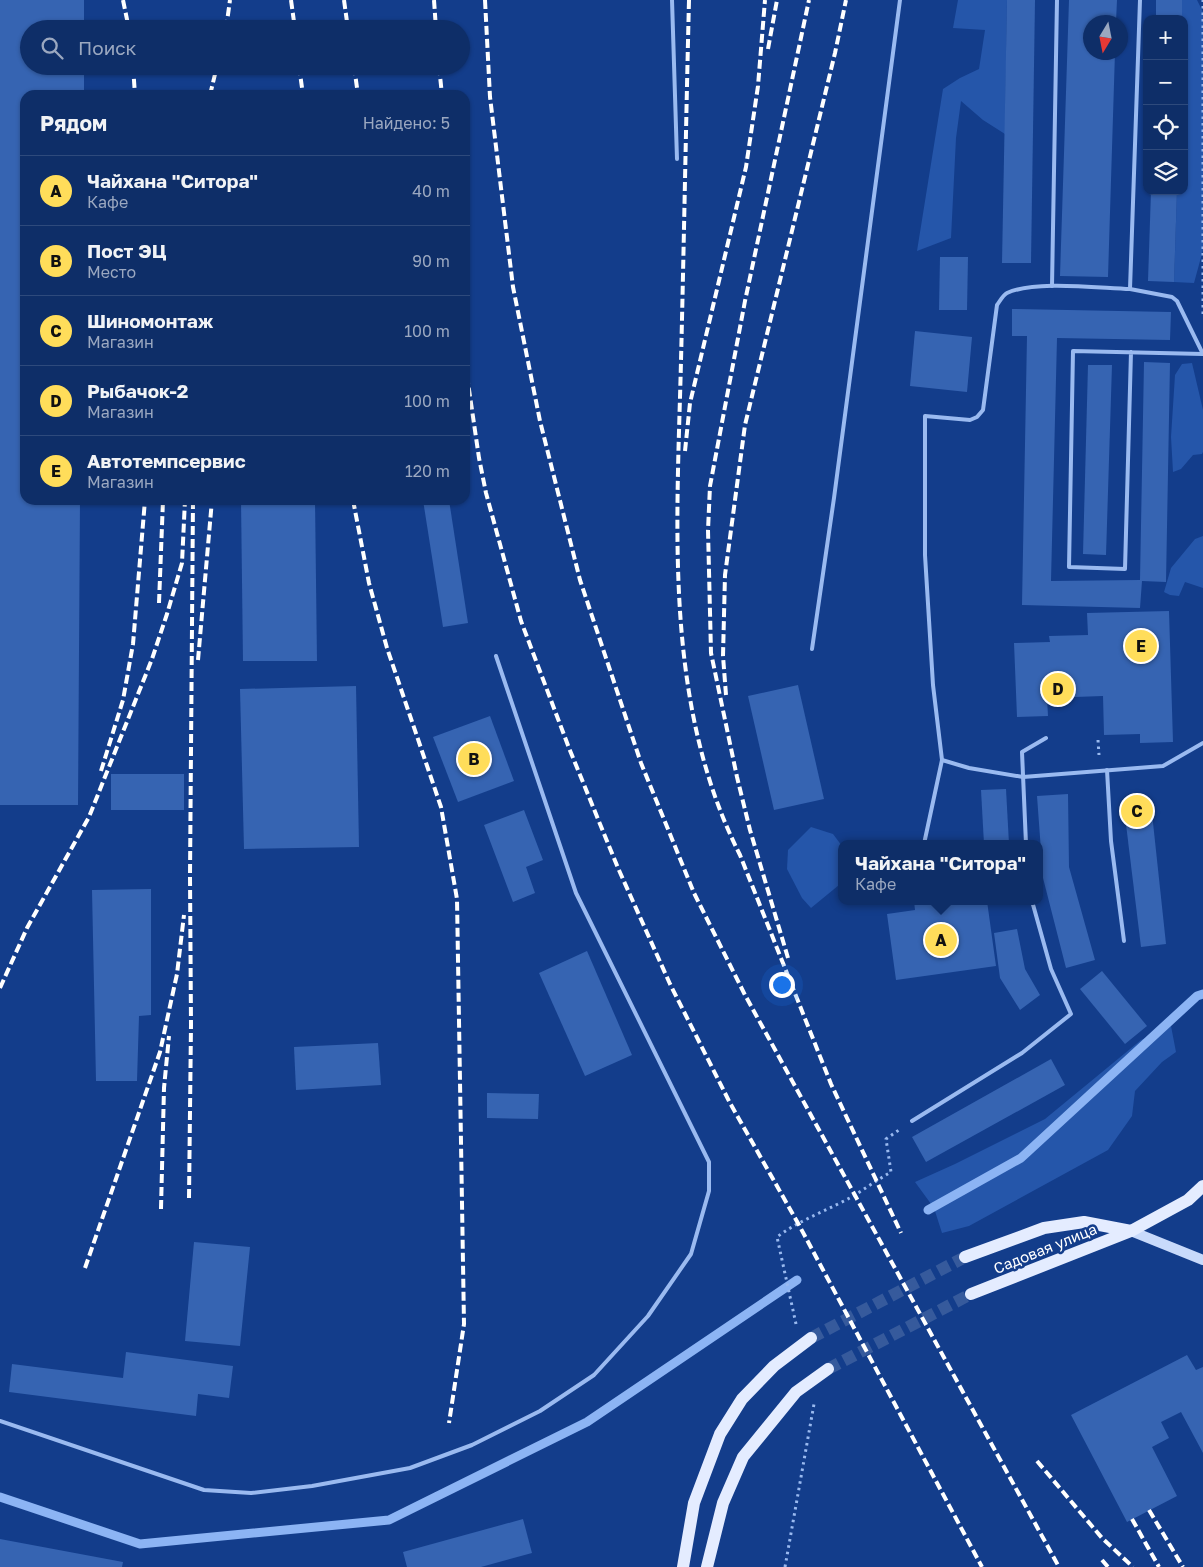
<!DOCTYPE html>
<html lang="ru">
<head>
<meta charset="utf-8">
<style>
  :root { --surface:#0e2e68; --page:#17366e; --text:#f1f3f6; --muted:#9ba8c0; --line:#2e4a7c; --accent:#ffdd5a }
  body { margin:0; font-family:"Golos Text",sans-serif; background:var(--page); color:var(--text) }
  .controls { position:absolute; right:15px; top:15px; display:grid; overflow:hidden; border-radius:10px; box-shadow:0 1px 4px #0004 }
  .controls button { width:45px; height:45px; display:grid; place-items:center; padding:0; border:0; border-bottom:1px solid var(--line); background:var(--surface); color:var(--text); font:25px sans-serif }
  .compass { position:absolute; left:1083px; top:15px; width:45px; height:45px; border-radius:50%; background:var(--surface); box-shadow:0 1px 4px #0004; rotate:190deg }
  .you { position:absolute; left:781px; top:984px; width:18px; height:18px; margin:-12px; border:4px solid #fff; border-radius:50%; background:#1a73e8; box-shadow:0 0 0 8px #1a73e833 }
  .badge { display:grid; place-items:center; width:32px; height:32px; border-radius:50%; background:var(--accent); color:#111; font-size:16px; font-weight:700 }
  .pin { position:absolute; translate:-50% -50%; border:2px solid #fff; box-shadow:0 1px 5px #0006 }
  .popup { position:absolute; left:838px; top:840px; width:205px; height:65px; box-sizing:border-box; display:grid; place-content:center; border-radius:10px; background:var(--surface); filter:drop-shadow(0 1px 4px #0005); font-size:16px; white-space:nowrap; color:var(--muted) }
  .popup b { font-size:19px; color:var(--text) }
  .popup::after { content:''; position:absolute; left:50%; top:100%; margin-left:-10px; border:10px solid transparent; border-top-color:var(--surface) }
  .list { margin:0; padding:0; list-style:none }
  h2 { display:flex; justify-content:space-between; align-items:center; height:65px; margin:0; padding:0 20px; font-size:21px }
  h2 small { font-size:16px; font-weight:400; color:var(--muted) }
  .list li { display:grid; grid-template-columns:32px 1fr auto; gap:15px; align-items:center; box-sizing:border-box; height:70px; padding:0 20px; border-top:1px solid var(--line) }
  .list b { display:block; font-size:19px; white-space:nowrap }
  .list p { margin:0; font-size:16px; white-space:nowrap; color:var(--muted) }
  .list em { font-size:16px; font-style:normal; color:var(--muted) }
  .icon { flex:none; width:28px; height:28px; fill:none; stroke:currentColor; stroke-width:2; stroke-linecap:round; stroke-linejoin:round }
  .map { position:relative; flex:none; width:1203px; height:1567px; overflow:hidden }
  .search { position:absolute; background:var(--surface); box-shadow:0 1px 4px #0004; left:20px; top:20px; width:450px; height:55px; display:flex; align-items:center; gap:12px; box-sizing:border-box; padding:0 18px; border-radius:28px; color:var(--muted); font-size:19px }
  .panel { position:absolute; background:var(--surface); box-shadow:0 1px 4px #0004; left:20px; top:90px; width:450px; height:415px; border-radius:15px }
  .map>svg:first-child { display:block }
  .green { fill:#2556aa }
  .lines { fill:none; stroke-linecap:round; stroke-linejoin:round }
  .stream { stroke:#8cb4f4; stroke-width:9 }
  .building { fill:#3664b2 }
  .primary-tunnel { stroke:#365a9c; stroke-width:12; stroke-dasharray:12 6; stroke-linecap:butt }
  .path { stroke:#9abaf0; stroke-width:3; stroke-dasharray:2.5 4; stroke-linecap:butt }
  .lane { stroke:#9abaf0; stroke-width:4 }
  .secondary { stroke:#c8dafb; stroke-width:10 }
  .primary { stroke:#e4ecff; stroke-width:12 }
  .rail { stroke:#fff; stroke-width:4; stroke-dasharray:9 4; stroke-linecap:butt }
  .labels { text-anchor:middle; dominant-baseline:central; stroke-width:5; stroke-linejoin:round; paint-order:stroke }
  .street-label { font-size:15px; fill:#fff; stroke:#133d8b }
</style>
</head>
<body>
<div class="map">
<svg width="1203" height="1567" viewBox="0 0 1203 1567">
  <rect width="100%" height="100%" fill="#133d8b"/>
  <g class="green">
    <polygon points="958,0 1007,0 1005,134 983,120 961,101 956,138 951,238 917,251 943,89 960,78 979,69 985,30 953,28"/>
    <polygon points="1182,0 1197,0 1203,12 1203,250 1194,283 1174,282 1177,191 1184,191 1184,19 1182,19"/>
    <polygon points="1192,363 1203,410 1203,452 1202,454 1193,455 1181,469 1173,472 1171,437 1175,375 1182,364"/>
    <polygon points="1203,536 1203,588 1185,582 1179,596 1170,595 1164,592 1171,568 1195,539"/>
    <polygon points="811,827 833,834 842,846 842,879 839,885 811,908 802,898 787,869 788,850"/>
    <polygon points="1171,1026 1176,1052 1162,1062 1135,1091 1132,1116 1108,1150 969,1226 942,1233 934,1208 915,1182 955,1164 1045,1119 1141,1040"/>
  </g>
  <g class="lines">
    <g class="stream">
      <polyline points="928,1210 1021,1158 1197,996 1203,994"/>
      <polyline points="0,1497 140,1544 389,1520 587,1422 797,1280"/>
    </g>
  </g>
  <g class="building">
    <polygon points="0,0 84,0 84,29 29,29 29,66 84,66 84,95 25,95 25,500 80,500 78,805 0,805"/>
    <polygon points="1007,0 1035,0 1031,263 1002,263"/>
    <polygon points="1069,0 1117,0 1116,22 1090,22 1090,52 1115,52 1108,277 1060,276"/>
    <rect x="1156" y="0" width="26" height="19"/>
    <polygon points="1151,191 1177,191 1174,282 1148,281"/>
    <polygon points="940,257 968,257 967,310 939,310"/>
    <polygon points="1012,309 1171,312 1170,340 1057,338 1051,581 1140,580 1144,362 1170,363 1166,582 1142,581 1140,608 1022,605 1027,336 1012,336"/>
    <polygon points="915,331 972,337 967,392 910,386"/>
    <polygon points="1088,365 1112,365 1106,555 1083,554"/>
    <polygon points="241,500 315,500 317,661 243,661"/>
    <polygon points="423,500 449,500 468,623 443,627"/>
    <polygon points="1169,611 1173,742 1140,743 1140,734 1104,735 1103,696 1047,698 1048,716 1017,717 1014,643 1050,642 1049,636 1088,635 1087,613"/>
    <polygon points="798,685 824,799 774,810 748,696"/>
    <polygon points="356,686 359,847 244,849 240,689"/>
    <polygon points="490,716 514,781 458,802 433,737"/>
    <rect x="111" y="774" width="73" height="36"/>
    <polygon points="1006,789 1009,844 984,844 981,790"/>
    <polygon points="1068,794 1069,867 1095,960 1066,968 1043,878 1037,796"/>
    <polygon points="1151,804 1166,944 1141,947 1124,808"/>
    <polygon points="524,810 543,860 526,867 535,893 513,902 484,825"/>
    <polygon points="151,889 151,1015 139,1016 137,1081 96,1081 92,890"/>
    <polygon points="914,901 987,901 996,966 896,980 887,914 915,910"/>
    <polygon points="1017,929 1025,969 1040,995 1020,1010 1000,978 994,933"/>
    <polygon points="587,951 632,1055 585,1076 539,973"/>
    <polygon points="1102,971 1147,1026 1125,1044 1080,989"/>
    <polygon points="378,1043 381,1085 296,1090 294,1047"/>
    <polygon points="1051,1059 1065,1085 926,1162 912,1137"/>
    <polygon points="487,1093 539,1094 538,1119 487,1118"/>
    <polygon points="194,1242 250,1247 240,1346 185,1341"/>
    <polygon points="126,1352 233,1366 229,1398 198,1394 196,1416 9,1392 12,1364 123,1378"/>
    <polygon points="1187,1355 1196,1370 1203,1367 1203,1453 1181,1412 1161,1422 1169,1438 1152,1447 1177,1496 1127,1522 1071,1415"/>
    <polygon points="523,1519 532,1553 481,1567 407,1567 403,1552"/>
    <polygon points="0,1539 123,1562 122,1567 0,1567"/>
  </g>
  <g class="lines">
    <g class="primary-tunnel">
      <polyline points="811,1338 965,1257"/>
      <polyline points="828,1369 971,1294"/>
    </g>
    <g class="path">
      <polyline points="1203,314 1203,0"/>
      <polyline points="1098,740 1099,755"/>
      <path d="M796 1324 777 1237C799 1220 831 1209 855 1195 867 1187 879 1179 891 1172L886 1139 899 1130"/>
      <polyline points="785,1567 814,1404"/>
    </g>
    <g class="lane">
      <polyline points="672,0 677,159"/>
      <path d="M1140 0 1130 289C1098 288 1035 280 1007 293 1003 295 1000 301 997 305L983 410 977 417 970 420 925 416V555L933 685 942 760 969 768 1023 777 1163 766 1203 743"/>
      <polyline points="1052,286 1057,0"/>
      <polyline points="1130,289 1172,297 1177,301 1203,354"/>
      <polyline points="1131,352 1125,569 1069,567 1073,351 1203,354"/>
      <polyline points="812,649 834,498 900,0"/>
      <polyline points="1107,770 1111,841 1124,941"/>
      <polyline points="924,844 942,760"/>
      <polyline points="1026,844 1022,752 1046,738"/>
      <polyline points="912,1121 1022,1053 1071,1014 1051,969 1032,901"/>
      <polyline points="0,1421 204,1490 251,1493 312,1486 410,1468 472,1445 540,1411 594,1375 648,1316 691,1254 709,1191 709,1162 576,893 496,656"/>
    </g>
    <polyline class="secondary" points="1131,1231 1203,1260"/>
    <g class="primary">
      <polyline points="965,1257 1044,1228 1084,1222 1131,1231"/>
      <polyline points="971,1294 1131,1231 1188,1200 1203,1186"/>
      <polyline points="683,1567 694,1503 720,1434 742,1399 774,1366 811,1338"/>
      <polyline points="707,1567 723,1503 743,1457 796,1392 828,1369"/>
    </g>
    <g class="rail">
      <polyline points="123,0 129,29"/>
      <polyline points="291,0 295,29"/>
      <polyline points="344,0 348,29"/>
      <polyline points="434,0 436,29"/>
      <polyline points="485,0 490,97 513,287 540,421 580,580 641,763 694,893 745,995 1059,1567"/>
      <path d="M689 0C686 120 684 240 681 361 677 526 663 703 740 855L831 1084 901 1233"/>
      <polyline points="226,29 230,0"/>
      <polyline points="768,49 777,0"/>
      <polyline points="133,66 135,95"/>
      <polyline points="299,66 303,95"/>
      <polyline points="354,66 358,95"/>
      <polyline points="439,66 442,95"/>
      <polyline points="210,95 217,66"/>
      <polyline points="465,362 479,458 486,493 521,621 569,748 618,868 670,984 730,1103 799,1225 982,1567"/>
      <polyline points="685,451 690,403 746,167 758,86 765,0"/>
      <polyline points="353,500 369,583 387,648 441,807 457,899 464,1324 449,1423"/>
      <polyline points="159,603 163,500"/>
      <polyline points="198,660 212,500"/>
      <polyline points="726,695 723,656 725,575 745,425 835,53 846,0"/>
      <polyline points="101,771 123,700 133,644 145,500"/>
      <polyline points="788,958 750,830 737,777 711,653 708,530 710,486 745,301 809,0"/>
      <polyline points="0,988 27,928 89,817 152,659 167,614 182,563 185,500"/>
      <polyline points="189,1198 191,1025 190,876 193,500"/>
      <polyline points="161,1209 164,1088 169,1036"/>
      <polyline points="85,1268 160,1052 177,974 184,915"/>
      <polyline points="1037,1461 1102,1538 1133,1567"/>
      <polyline points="1149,1510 1183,1567"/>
      <polyline points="1132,1519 1159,1567"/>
      <polyline points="1102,1560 1108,1567"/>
    </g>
  </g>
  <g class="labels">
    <g class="street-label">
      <text transform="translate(1045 1248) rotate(-22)">Садовая улица</text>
    </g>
  </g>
</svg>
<div class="controls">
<button>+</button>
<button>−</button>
<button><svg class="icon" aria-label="locate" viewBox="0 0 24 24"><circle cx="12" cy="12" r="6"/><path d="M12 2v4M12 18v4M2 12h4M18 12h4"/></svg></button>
<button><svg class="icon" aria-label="layers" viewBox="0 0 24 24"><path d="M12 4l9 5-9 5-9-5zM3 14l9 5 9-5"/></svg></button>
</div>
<svg class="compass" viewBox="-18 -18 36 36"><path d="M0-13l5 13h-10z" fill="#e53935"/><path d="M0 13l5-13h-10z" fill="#9ba8c0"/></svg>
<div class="you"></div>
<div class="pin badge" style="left:941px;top:940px">A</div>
<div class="popup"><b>Чайхана &quot;Ситора&quot;</b>Кафе</div>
<div class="pin badge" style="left:474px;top:759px">B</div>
<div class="pin badge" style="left:1137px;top:811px">C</div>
<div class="pin badge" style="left:1058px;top:689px">D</div>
<div class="pin badge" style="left:1141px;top:646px">E</div>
<div class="search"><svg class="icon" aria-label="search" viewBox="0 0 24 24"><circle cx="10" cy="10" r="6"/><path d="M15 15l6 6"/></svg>Поиск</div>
<section class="panel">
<h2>Рядом<small>Найдено: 5</small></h2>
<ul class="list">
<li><span class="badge">A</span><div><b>Чайхана &quot;Ситора&quot;</b><p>Кафе</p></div><em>40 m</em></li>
<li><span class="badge">B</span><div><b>Пост ЭЦ</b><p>Место</p></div><em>90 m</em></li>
<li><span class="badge">C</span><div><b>Шиномонтаж</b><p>Магазин</p></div><em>100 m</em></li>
<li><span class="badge">D</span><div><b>Рыбачок-2</b><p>Магазин</p></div><em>100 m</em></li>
<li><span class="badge">E</span><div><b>Автотемпсервис</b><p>Магазин</p></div><em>120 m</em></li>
</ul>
</section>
</div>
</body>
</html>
